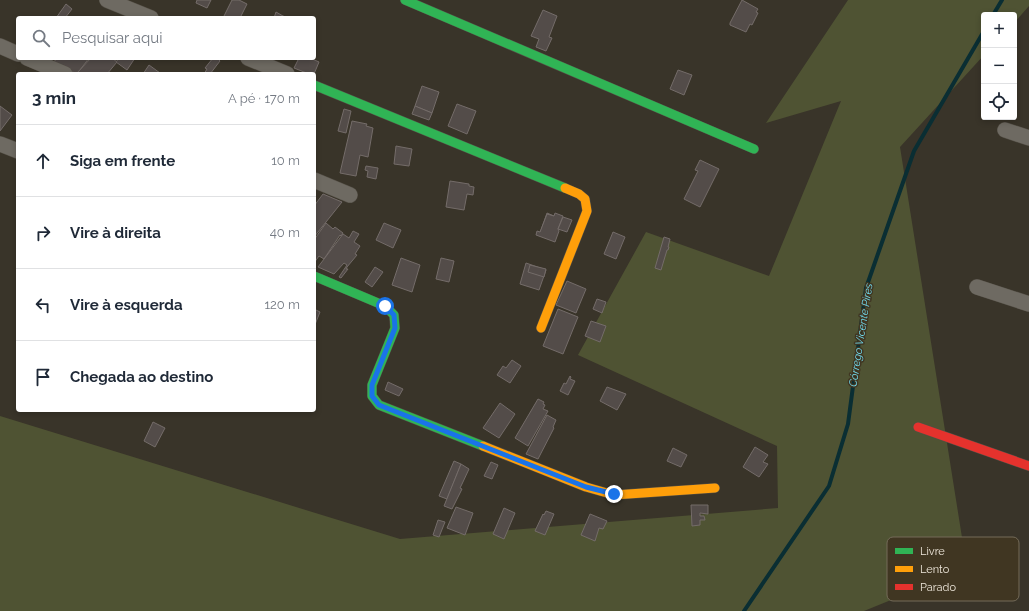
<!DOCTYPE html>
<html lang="pt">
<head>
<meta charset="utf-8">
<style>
  :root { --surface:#fff; --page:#f6f6f7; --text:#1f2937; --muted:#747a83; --line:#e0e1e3 }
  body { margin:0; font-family:Raleway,sans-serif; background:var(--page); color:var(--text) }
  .controls { position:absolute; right:12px; top:12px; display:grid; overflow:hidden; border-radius:4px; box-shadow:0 2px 6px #0003 }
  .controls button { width:36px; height:36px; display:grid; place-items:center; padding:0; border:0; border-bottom:1px solid var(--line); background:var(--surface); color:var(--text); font:20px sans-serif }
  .stop { position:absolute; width:12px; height:12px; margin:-9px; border:3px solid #1a73e8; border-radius:50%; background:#fff }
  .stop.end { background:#1a73e8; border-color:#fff; box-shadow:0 1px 4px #0008 }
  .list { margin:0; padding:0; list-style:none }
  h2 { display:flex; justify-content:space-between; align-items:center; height:52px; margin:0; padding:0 16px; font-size:17px }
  h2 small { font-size:13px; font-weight:400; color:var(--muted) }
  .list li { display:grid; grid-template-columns:26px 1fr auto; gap:12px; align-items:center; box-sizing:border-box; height:72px; padding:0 16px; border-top:1px solid var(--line) }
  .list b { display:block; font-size:15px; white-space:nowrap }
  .list em { font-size:13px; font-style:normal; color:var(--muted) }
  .icon { flex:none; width:22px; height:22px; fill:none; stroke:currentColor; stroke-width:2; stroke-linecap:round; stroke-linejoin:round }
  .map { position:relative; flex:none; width:1029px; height:611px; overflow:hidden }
  .search { position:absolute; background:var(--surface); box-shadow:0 2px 6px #0003; left:16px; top:16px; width:300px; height:44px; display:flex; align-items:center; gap:10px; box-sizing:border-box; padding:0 14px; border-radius:4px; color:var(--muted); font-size:15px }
  .panel { position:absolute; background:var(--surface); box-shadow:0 2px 6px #0003; left:16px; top:72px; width:300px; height:340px; border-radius:4px }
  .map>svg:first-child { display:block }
  .green { fill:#4f5333 }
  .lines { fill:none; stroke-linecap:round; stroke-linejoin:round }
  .stream { stroke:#0a2e33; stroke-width:4 }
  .building { fill:#534c49; stroke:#746c69 }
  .street-casing { stroke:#555047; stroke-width:16 }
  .fast-casing { stroke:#555047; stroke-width:10 }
  .slow-casing { stroke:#555047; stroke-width:10 }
  .jam-casing { stroke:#555047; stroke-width:10 }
  .street { stroke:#6e6a62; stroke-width:15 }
  .fast { stroke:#30b455; stroke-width:9 }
  .slow { stroke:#ff9f0a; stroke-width:9 }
  .jam { stroke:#e5322d; stroke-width:9 }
  .route { stroke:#1a73e8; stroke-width:5 }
  .labels { text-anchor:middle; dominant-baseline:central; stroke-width:3; stroke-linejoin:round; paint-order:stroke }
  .water-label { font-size:11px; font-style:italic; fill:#71def2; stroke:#403622 }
  .key { fill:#403622; stroke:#746b59; stroke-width:1 }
  .key-label { font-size:11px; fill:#ede6da }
</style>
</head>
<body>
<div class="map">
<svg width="1029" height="611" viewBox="0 0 1029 611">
  <rect width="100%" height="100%" fill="#393429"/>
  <polygon class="green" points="848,0 1029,0 1029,6 1014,23 1014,15 984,15 984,55 900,147 967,569 864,611 0,611 0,416 400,539 778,508 777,446 578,355 646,232 769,276 841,101 766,123"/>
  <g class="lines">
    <g class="stream">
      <polyline points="993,15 1002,0"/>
      <polyline points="744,611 829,486 848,424 866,288 914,151 984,31"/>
    </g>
  </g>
  <g class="building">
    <polygon points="197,0 211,0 207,8 196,3"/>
    <polygon points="232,0 239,0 247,4 240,18 223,18"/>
    <polygon points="742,0 758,9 756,12 758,13 752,25 750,24 746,32 730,25 730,23"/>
    <polygon points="66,4 72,9 65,18 56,18"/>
    <polygon points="543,10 557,16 549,37 552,38 546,51 536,47 539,39 531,36"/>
    <polygon points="276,12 283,16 289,18 274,18"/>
    <polygon points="57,58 89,58 77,74 53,63"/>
    <polygon points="91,58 112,58 117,62 107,74 77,73"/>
    <polygon points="119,58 134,59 135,58 127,70 116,62"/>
    <polygon points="213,58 217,58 220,61 210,74 204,74 207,69 205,68"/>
    <polygon points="299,58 310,58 319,62 314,74 309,74 294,68"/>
    <polygon points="149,65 160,73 159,74 143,74"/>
    <polygon points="678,70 692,75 684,95 670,89"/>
    <polygon points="422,86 439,92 432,113 415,106"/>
    <polygon points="457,104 476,111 467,134 448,126"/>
    <polygon points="0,106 12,115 0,131"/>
    <polygon points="415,106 432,113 429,120 412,114"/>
    <polygon points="344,109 351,111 346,133 338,131"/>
    <polygon points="352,121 367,124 366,126 373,128 368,157 360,155 356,176 340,173"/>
    <polygon points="396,146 412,149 409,166 394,164"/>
    <polygon points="700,160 719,169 700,207 684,199 698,171 695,170"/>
    <polygon points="366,166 378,168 376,179 367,177 368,171 365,170"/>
    <polygon points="450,181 469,184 469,186 474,187 473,195 467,194 464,210 446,207"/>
    <polygon points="323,194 342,202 314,237 314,206"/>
    <polygon points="547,213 554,216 547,235 540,233"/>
    <polygon points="555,213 563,216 558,229 559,231 555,242 536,235 537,231 540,232 547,214 554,216"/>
    <polygon points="563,217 572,220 567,232 558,229"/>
    <polygon points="326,223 333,229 335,227 343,233 341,236 340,235 324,259 319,256 314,263 314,240"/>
    <polygon points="384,223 401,230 393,248 376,240"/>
    <polygon points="353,231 359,234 354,242 360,246 355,254 357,255 347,267 346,269 348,269 341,278 339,277 347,265 344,263 334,274 318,267 343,234 349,238"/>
    <polygon points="613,232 625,237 616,259 604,254"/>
    <polygon points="664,237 670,239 668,247 669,247 668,250 667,250 661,270 655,268"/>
    <polygon points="401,258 420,265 412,292 392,285"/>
    <polygon points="441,258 454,261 449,282 436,279"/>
    <polygon points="526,263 546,270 539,290 520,284"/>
    <polygon points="530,265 546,269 544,277 528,272"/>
    <polygon points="375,267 383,272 372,287 365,282"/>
    <polygon points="567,281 586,289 576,313 556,305"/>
    <polygon points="597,299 606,302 602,313 593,309"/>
    <polygon points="314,309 320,312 314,327"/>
    <polygon points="558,309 578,317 563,354 543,346"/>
    <polygon points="591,321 606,326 600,342 585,336"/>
    <polygon points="512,360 521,366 510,383 497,375 503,366 506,368"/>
    <polygon points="570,376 571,377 570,379 575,381 568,395 560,391 564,383 566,384"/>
    <polygon points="388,382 403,389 399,396 385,390"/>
    <polygon points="607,387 626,394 617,410 600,401"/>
    <polygon points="538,399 544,402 543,404 545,405 543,409 548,411 528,446 515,438"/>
    <polygon points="500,403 515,414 499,438 483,428"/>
    <polygon points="547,415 556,420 553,427 554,428 538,459 526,454"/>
    <polygon points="153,422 165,428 155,447 144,441"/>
    <polygon points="755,447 768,455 763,462 768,464 759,477 743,467"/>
    <polygon points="673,448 687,455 681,467 667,461"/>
    <polygon points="454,461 461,464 447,499 439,496"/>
    <polygon points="491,462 498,465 492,479 484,476"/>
    <polygon points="461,464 469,469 462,484 460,488 462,489 452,509 444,506"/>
    <polygon points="691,505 708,505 708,514 700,513 700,516 704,516 705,520 700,520 700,525 692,526"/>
    <polygon points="456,507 473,513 465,535 447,528"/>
    <polygon points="504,508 515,513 504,539 493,534"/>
    <polygon points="546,511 554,514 545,535 535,531 543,514 544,515"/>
    <polygon points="590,514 607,521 603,529 599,528 595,541 581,535"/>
    <polygon points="438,520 445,522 439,537 433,535"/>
  </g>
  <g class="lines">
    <g class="street-casing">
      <g id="street">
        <polyline points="107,0 151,18"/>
        <polyline points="0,46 18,54"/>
        <polyline points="27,58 65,74"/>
        <polyline points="248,58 287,74"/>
        <polyline points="1005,130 1029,138"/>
        <polyline points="0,144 18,151"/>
        <polyline points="314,180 350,195"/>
        <polyline points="977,287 1029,304"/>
      </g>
    </g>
    <g class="fast-casing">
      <g id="fast">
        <polyline points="405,0 754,149"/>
        <polyline points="314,85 565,188"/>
        <polyline points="314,276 385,306 394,315 395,328 372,385 372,396 379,405 483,446"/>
      </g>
    </g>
    <g class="slow-casing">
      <g id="slow">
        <polyline points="541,328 587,211 585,199 579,194 565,188"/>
        <polyline points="483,446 586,487 614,495 715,488"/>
      </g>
    </g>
    <g class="jam-casing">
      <polyline id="jam" points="918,427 1029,466"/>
    </g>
    <use href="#street" class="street"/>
    <use href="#fast" class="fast"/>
    <use href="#slow" class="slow"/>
    <use href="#jam" class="jam"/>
  </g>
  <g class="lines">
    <polyline class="route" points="385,306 394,315 395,328 372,385 372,396 379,405 586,487 614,494"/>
  </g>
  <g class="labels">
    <g class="water-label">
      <text transform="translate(861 335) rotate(-81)">Córrego Vicente Pires</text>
    </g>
  </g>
  <rect x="887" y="537" width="132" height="64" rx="6" class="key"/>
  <rect x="895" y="548" width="18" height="6" fill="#30b455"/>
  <rect x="895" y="566" width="18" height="6" fill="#ff9f0a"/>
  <rect x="895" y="584" width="18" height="6" fill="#e5322d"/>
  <g class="key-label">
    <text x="920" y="555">Livre</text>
    <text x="920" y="573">Lento</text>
    <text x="920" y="591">Parado</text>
  </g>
</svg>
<div class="controls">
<button>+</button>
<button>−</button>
<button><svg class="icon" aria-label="locate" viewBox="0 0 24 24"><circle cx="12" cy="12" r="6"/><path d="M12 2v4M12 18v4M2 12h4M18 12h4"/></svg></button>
</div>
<div class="stop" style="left:385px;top:306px"></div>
<div class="stop end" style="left:614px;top:494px"></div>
<div class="search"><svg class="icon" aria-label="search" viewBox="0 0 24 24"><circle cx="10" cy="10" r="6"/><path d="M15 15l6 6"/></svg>Pesquisar aqui</div>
<section class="panel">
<h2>3 min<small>A pé · 170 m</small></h2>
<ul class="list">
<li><svg class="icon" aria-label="ahead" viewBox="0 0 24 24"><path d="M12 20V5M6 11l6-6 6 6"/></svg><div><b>Siga em frente</b></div><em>10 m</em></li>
<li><svg class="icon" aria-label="right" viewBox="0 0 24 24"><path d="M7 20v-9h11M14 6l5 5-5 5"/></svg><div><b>Vire à direita</b></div><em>40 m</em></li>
<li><svg class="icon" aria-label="left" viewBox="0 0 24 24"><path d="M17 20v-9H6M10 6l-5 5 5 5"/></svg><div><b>Vire à esquerda</b></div><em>120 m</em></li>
<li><svg class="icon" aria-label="arrive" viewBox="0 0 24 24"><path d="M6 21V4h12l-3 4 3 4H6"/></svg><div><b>Chegada ao destino</b></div></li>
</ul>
</section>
</div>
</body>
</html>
